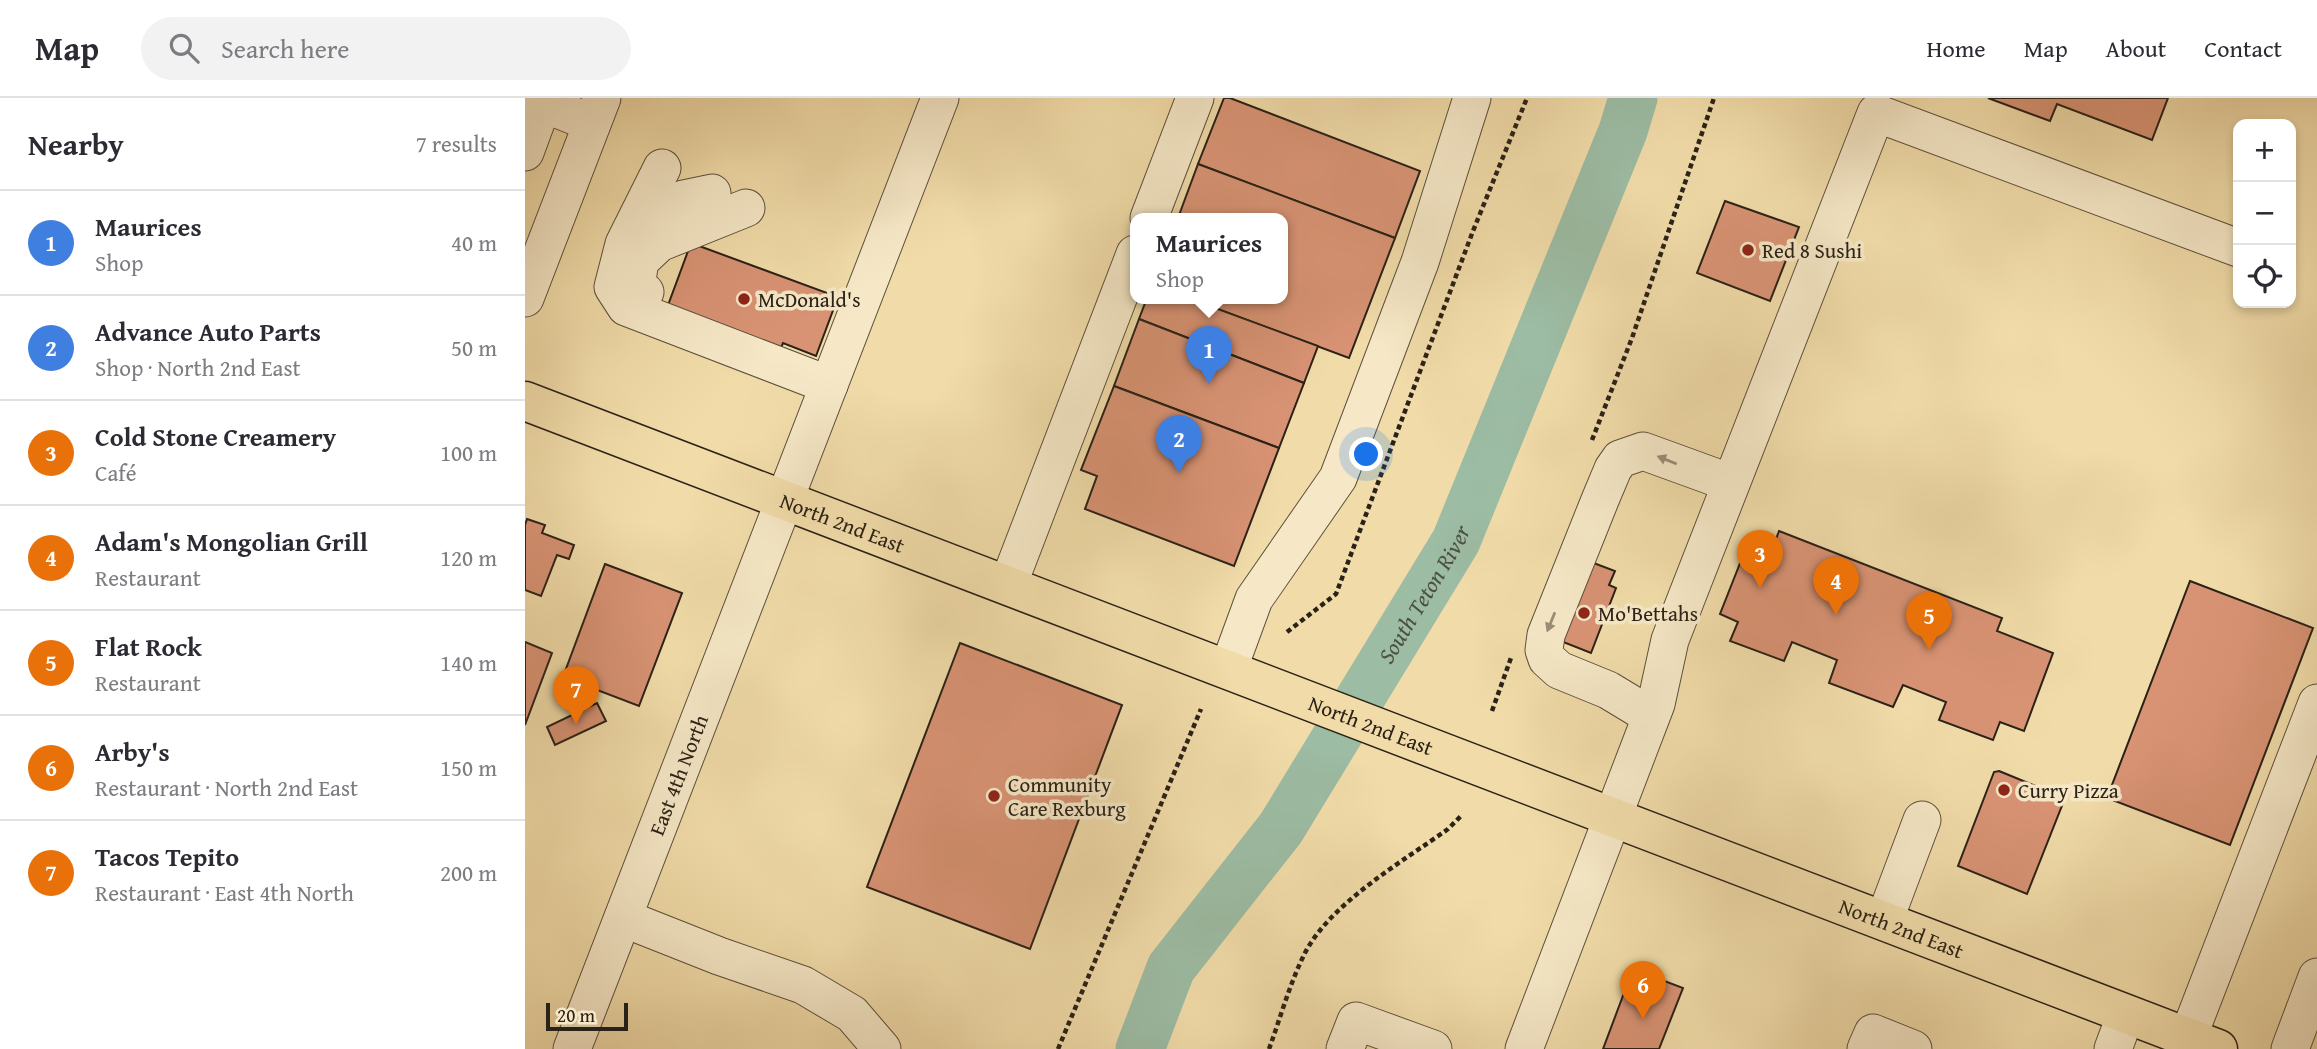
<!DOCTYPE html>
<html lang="en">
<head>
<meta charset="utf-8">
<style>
  :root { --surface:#fff; --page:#f2f2f3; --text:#2b2b33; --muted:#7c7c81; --line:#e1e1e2; --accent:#0b8043 }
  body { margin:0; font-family:"Gentium Book Plus",serif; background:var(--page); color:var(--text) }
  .controls { position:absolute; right:21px; top:21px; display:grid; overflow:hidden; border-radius:14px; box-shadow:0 4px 10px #0003 }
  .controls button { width:63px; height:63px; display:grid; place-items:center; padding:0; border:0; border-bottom:2px solid var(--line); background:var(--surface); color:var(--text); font:35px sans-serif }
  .scale { position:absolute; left:21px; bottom:18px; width:82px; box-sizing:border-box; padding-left:7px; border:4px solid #2a2117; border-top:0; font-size:19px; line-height:24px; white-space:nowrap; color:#2a2117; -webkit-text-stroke:5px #f6e8c7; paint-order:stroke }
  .you { position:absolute; left:842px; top:357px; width:24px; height:24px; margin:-18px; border:5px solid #fff; border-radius:50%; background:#1a73e8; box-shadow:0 0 0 10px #1a73e833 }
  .badge { display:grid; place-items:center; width:46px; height:46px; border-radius:50%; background:var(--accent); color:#fff; font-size:23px; font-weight:700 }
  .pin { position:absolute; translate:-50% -58px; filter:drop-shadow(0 2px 4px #0008) }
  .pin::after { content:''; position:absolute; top:37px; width:24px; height:21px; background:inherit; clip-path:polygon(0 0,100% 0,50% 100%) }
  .popup { position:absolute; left:605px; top:115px; width:158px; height:91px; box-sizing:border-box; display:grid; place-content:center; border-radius:14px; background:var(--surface); filter:drop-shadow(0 2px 5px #0005); font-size:23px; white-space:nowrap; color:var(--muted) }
  .popup b { font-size:26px; color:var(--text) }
  .popup::after { content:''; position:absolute; left:50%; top:100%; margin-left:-14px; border:14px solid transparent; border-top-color:var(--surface) }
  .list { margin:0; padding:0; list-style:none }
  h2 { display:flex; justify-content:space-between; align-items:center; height:91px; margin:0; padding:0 28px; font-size:30px }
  h2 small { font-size:23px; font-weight:400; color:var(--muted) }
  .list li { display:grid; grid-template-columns:46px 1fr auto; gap:21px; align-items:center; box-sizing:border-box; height:105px; padding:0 28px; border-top:2px solid var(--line) }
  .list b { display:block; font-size:26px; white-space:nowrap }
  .list p { margin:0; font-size:23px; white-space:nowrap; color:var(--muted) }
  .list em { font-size:23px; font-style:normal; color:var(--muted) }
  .icon { flex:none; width:38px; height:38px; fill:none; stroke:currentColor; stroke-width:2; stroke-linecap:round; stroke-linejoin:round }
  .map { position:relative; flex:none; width:1792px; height:951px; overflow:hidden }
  header { display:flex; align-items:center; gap:42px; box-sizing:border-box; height:98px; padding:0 35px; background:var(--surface); border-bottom:2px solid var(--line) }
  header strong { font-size:33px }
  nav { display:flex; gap:38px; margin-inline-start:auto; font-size:24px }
  .search { width:490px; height:63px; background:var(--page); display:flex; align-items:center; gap:18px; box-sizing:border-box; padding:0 24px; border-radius:38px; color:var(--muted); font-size:26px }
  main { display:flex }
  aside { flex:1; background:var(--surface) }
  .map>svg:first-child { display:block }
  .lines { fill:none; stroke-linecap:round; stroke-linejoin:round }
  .river { stroke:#9cbca4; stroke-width:49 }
  .building { fill:#d89374; stroke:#2a2117; stroke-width:2 }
  .minor-casing { stroke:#5c503c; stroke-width:39 }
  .major-casing { stroke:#2a2117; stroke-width:41 }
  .path { stroke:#2a2117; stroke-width:4.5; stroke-dasharray:5 3.5; stroke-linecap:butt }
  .minor { stroke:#f6e8c7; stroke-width:37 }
  .major { stroke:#f1dca9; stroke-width:38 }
  .oneway { fill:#9a8e78 }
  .poi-dot { fill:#8f2418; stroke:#f6e8c7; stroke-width:2.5 }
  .labels { text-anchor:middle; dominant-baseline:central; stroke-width:7; stroke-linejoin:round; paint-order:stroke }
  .poi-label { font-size:21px; fill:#2a2117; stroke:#f6e8c7; text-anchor:start }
  .street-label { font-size:21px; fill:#2a2117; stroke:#f6e8c7 }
  .water-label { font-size:23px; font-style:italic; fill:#4c5041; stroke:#f6e8c7 }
</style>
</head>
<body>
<header>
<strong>Map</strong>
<div class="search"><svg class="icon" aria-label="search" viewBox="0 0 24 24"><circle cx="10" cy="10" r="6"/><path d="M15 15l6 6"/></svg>Search here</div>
<nav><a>Home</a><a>Map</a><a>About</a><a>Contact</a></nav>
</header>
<main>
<aside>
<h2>Nearby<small>7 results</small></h2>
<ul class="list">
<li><span class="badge" style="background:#3f7fe0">1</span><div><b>Maurices</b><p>Shop</p></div><em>40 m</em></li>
<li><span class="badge" style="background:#3f7fe0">2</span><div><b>Advance Auto Parts</b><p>Shop · North 2nd East</p></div><em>50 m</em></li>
<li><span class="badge" style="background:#e8710a">3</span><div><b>Cold Stone Creamery</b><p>Café</p></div><em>100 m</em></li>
<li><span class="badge" style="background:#e8710a">4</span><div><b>Adam's Mongolian Grill</b><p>Restaurant</p></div><em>120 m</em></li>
<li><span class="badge" style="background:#e8710a">5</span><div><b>Flat Rock</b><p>Restaurant</p></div><em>140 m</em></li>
<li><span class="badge" style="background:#e8710a">6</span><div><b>Arby's</b><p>Restaurant · North 2nd East</p></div><em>150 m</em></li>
<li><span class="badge" style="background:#e8710a">7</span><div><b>Tacos Tepito</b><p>Restaurant · East 4th North</p></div><em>200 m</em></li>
</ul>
</aside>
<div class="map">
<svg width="1792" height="951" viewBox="0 0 1792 951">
  <rect width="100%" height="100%" fill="#f1dca9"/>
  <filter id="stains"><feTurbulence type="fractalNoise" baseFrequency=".00286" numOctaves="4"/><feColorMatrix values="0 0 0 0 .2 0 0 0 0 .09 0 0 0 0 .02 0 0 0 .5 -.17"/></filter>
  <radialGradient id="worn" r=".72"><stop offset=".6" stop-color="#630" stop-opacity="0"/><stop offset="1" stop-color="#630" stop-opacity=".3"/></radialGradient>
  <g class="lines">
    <path class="river" id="s1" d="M615 951 646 870 756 730 931 443 1098 33 1108 0"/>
  </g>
  <g class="building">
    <polygon points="699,0 705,0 895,73 870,140 673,66"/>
    <polygon points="1463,0 1643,0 1627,42 1532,6 1525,23"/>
    <polygon points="673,66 870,140 824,260 663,200 758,200 758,120 653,120"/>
    <polygon points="1200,103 1274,129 1245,203 1172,175"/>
    <polygon points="166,145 313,199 291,258 258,245 255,252 142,210"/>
    <polygon points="622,200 663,200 793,248 779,285 614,221"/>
    <polygon points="614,221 779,285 754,350 589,288"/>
    <polygon points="589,288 754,350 709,468 560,411 572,378 556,372"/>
    <polygon points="2,421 20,427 17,435 49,447 44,461 32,457 16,498 0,492 0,427"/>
    <polygon points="1254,433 1477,520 1472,533 1528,555 1499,633 1475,624 1468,642 1414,622 1421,604 1378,587 1368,609 1304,585 1312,562 1267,544 1259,563 1205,543 1213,524 1195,516 1225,440 1248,449"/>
    <polygon points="1058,461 1090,473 1084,487 1091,490 1066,555 1028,540"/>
    <polygon points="80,466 157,495 114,608 38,579"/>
    <polygon points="1665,483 1788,530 1705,747 1582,700"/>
    <polygon points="0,544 27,555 0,627"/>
    <polygon points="435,545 597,607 505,851 342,789"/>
    <polygon points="72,605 81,623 30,647 22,629"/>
    <polygon points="1474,673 1540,700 1502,796 1433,768 1469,674"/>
    <polygon points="1108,871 1158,890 1134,951 1078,951"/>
  </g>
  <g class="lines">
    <g class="minor-casing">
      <g id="minor">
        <polyline points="5,0 67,25"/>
        <polyline points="0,54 18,5"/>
        <polyline points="137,70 99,146 88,189 101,209 304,287"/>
        <polyline points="624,120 670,0"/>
        <polyline points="122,144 134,114 158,101 187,95"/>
        <polyline points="120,194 111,188 115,163 134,145 221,110"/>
        <polyline points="0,200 77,0"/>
        <polyline points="483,487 610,156"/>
        <polyline points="703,572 729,501 813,380 895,164 947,0"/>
        <polyline points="1126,618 1083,592 1034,572 1022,561 1019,552 1021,537 1075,402 1088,371 1095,361 1118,353 1206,385"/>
        <polyline points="98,820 194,858 278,887 327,916 357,951"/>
        <polyline points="1359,823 1397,722"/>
        <polyline points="1663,939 1792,605"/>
        <path id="s2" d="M47 951 415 0"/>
        <polyline points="820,951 831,923 908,951"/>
        <polyline points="999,951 1131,606 1145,542 1351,15 1713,150"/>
        <polyline points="1341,951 1348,935 1388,951"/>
        <polyline points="1588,951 1601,916"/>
        <polyline points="1765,951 1792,879"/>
      </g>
    </g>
    <g class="major-casing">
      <g id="major">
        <path id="s3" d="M0 303 1693 951"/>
      </g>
    </g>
    <g class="path">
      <polyline points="1067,342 1107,240 1189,0"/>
      <polyline points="762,534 811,496 948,133 1002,0"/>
      <polyline points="967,613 987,557"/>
      <polyline points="533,951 676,611"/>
      <path d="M744 951C755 921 764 888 778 859 802 807 877 764 923 731L937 717"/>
    </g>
    <use href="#minor" class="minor"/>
    <use href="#major" class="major"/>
  </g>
  <defs><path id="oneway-solid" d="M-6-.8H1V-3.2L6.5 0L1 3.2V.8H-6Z" transform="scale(1.75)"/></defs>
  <g class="oneway">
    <use href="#oneway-solid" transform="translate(1142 362) rotate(-158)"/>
    <use href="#oneway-solid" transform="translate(1026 524) rotate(112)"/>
  </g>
  <g class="poi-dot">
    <circle cx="1223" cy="152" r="7"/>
    <circle cx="219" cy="201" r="7"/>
    <circle cx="1059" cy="515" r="7"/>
    <circle cx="1479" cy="692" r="7"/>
    <circle cx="469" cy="698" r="7"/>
  </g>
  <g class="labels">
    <g class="poi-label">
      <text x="1237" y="152">Red 8 Sushi</text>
      <text x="233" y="201">McDonald's</text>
      <text x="1073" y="515">Mo'Bettahs</text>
      <text x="483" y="686">Community<tspan x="483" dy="24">Care Rexburg</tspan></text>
      <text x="1493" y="692">Curry Pizza</text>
    </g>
    <g class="street-label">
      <text stroke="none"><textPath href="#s3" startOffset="340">North 2nd East</textPath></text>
      <text stroke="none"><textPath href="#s3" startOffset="906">North 2nd East</textPath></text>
      <text stroke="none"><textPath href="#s2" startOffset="294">East 4th North</textPath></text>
      <text stroke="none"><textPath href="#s3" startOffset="1474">North 2nd East</textPath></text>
    </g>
    <g class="water-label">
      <text stroke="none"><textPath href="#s1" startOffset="539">South Teton River</textPath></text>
    </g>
  </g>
  <rect width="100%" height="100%" filter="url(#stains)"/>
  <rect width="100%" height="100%" fill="url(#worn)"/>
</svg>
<div class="controls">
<button>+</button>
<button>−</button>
<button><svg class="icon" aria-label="locate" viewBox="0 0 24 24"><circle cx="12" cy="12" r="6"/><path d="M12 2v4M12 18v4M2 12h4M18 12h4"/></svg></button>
</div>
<div class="scale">20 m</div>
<div class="you"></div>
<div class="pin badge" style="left:684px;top:286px;background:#3f7fe0">1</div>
<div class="popup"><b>Maurices</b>Shop</div>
<div class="pin badge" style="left:654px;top:375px;background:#3f7fe0">2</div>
<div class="pin badge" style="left:1235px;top:490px;background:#e8710a">3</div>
<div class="pin badge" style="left:1311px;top:517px;background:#e8710a">4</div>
<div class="pin badge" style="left:1404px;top:552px;background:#e8710a">5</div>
<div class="pin badge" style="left:1118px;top:921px;background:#e8710a">6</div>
<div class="pin badge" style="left:51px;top:626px;background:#e8710a">7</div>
</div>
</main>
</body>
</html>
